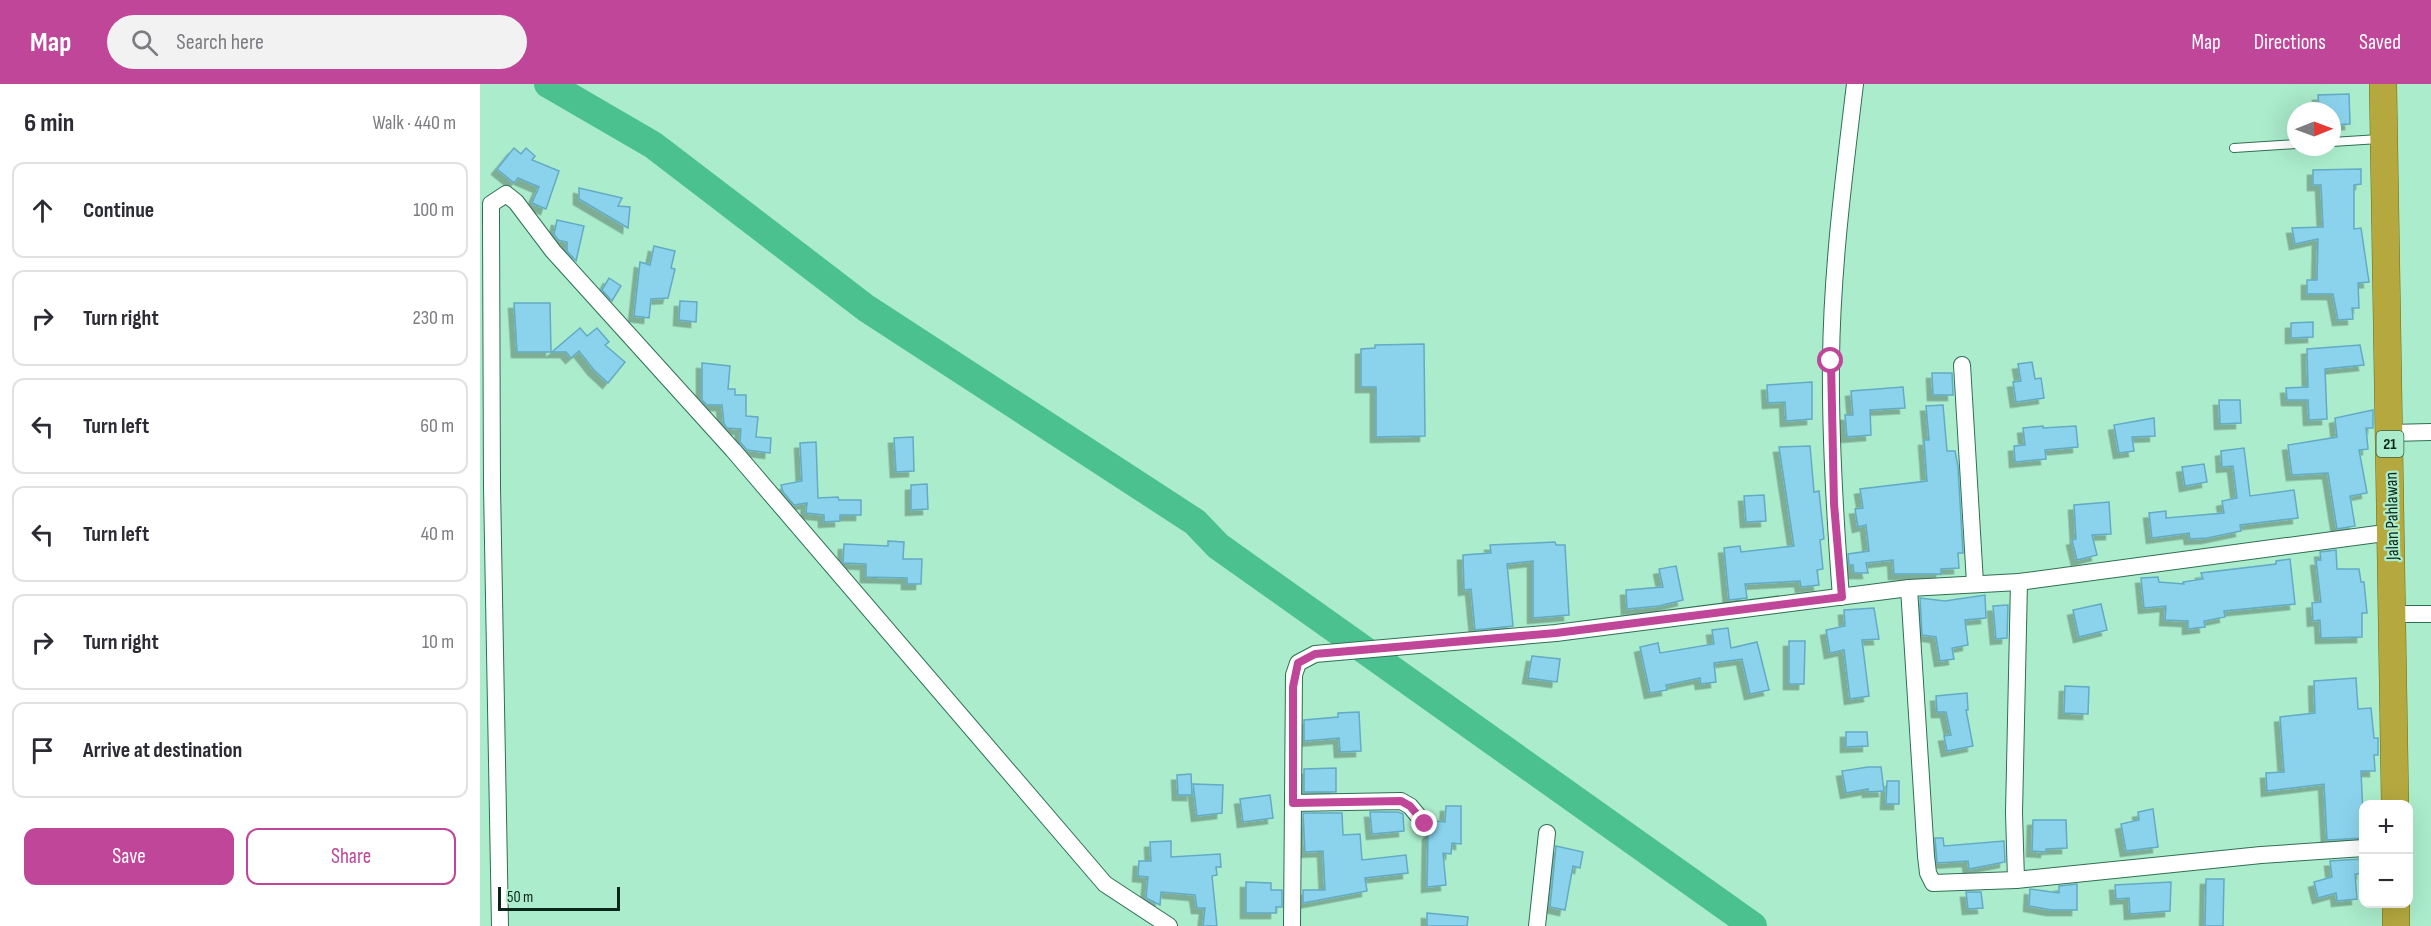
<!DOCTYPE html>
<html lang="en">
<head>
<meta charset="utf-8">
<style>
  :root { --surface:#fff; --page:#f2f2f3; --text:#2b2b33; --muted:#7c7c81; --line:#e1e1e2; --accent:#bf4699 }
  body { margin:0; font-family:"Sofia Sans Condensed",sans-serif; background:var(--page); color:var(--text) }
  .controls { position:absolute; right:18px; bottom:18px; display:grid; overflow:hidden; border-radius:12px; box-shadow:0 6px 24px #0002 }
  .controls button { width:54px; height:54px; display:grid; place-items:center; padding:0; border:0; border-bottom:2px solid var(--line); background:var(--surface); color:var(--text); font:30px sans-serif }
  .compass { position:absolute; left:1807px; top:18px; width:54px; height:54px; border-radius:50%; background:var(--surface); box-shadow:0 6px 24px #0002; rotate:89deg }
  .scale { position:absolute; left:18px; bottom:15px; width:122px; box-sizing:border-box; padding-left:6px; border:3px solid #0a2519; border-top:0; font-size:16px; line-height:21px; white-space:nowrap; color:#0a2519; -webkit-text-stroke:4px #aaeccb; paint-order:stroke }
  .stop { position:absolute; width:18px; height:18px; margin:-14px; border:4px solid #bf4699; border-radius:50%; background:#fff }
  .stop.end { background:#bf4699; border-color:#fff; box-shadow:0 2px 6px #0008 }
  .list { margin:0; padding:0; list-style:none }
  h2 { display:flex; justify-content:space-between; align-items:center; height:78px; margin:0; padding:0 24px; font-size:26px }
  h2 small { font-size:20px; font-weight:400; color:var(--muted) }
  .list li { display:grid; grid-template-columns:39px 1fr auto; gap:18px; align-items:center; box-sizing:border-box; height:96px; margin:0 12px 12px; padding:0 12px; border:2px solid var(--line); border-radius:12px }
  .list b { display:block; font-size:22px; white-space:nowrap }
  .list em { font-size:20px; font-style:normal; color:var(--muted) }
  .actions { display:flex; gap:12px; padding:18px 24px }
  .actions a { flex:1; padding:14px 0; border:2px solid var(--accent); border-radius:12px; text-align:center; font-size:21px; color:var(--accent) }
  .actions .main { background:var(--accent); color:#fff }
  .icon { flex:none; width:33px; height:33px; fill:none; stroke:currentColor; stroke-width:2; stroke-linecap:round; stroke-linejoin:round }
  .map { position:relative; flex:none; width:1951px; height:842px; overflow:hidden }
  header { display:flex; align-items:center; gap:36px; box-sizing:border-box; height:84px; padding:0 30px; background:var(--accent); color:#fff }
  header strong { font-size:28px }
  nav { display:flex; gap:33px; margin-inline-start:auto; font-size:21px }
  .search { width:420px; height:54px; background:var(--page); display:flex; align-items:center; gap:15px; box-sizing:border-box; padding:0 21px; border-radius:33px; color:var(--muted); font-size:22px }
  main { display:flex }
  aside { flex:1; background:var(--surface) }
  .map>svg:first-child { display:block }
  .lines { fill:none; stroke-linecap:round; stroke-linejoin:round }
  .river { stroke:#4bc18f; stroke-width:28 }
  .building { fill:#8bd3ed; stroke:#63abc3; stroke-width:1.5; filter:url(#shadow) }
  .service-casing { stroke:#2f6f53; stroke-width:10 }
  .minor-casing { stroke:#2f6f53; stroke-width:18 }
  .trunk-casing { stroke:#6d6c12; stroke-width:28 }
  .service { stroke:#fff; stroke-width:8 }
  .minor { stroke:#fff; stroke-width:16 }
  .trunk { stroke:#b4a83f; stroke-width:27 }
  .route { stroke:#bf4699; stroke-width:8 }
  .labels { text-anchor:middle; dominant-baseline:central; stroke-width:4.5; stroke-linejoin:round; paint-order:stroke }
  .shield { fill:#aaeccb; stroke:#3a614e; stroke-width:1.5 }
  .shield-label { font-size:16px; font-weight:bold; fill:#0a2519 }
  .street-label { font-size:18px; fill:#0a2519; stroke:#aaeccb }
</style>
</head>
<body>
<header>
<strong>Map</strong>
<div class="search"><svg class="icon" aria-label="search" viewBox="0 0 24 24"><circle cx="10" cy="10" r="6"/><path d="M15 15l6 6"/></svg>Search here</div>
<nav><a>Map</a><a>Directions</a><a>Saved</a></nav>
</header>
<main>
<aside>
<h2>6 min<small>Walk · 440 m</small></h2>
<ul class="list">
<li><svg class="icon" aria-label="ahead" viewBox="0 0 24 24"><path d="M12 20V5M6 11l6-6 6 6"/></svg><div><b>Continue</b></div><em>100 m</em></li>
<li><svg class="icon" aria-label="right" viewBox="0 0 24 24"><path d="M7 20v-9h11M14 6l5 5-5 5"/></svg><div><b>Turn right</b></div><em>230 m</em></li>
<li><svg class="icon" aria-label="left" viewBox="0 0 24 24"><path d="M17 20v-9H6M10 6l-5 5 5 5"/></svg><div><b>Turn left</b></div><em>60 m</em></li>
<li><svg class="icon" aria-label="left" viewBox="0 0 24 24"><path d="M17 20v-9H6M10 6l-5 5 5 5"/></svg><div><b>Turn left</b></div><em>40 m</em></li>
<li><svg class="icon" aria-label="right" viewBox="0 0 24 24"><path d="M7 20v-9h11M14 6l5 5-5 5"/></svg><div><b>Turn right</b></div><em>10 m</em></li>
<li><svg class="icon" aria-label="arrive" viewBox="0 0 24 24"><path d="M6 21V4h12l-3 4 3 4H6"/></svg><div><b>Arrive at destination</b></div></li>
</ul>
<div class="actions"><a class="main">Save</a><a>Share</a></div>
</aside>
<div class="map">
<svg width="1951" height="842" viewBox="0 0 1951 842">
  <defs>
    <filter id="shadow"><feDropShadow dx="-5.5" dy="5.5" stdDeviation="0" flood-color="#0004"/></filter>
  </defs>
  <rect width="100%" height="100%" fill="#aaeccb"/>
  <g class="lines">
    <polyline class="river" points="68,0 173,61 386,224 715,438 738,462 1273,842"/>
  </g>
  <g class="building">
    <polygon points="1869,10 1870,40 1852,41 1852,27 1839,27 1838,11"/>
    <polygon points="34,64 41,70 46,64 55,72 52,76 79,87 66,125 52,119 59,103 38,94 34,99 17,85"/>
    <polygon points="1881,85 1881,100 1874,101 1874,145 1881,144 1889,198 1878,199 1879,224 1872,224 1873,235 1858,236 1853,210 1827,210 1827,196 1837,196 1838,155 1815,160 1812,144 1843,143 1841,101 1833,101 1833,86"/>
    <polygon points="99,104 142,114 138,122 150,123 148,144 99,115"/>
    <polygon points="77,136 104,142 96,177 87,167 87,158 78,156 74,150"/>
    <polygon points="174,162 195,167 191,184 195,185 188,214 171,215 169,234 154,232 160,178 170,181"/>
    <polygon points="129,194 141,202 132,217 122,206"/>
    <polygon points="200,217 217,218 216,238 199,236"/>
    <polygon points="34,219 70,219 71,268 37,268"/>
    <polygon points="1833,238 1833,253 1811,254 1811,239"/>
    <polygon points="100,244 107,252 117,244 129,258 125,261 145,278 128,299 114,286 99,267 91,274 86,268 72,268"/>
    <polygon points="944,260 945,352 896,353 896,303 881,303 881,265 895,264 895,261"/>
    <polygon points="1880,261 1884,281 1845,285 1847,335 1829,336 1828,316 1807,316 1806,304 1828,303 1827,265"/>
    <polygon points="1552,278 1555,295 1561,294 1564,314 1536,318 1533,298 1541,297 1538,280"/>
    <polygon points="222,279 250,282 248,305 255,305 255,311 266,311 266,332 278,333 276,353 291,354 290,369 267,366 260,358 261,345 247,344 244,340 242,321 227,321 222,316"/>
    <polygon points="1452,289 1472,289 1473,311 1453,311"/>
    <polygon points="1332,298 1332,335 1306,337 1305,318 1288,319 1287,301"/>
    <polygon points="1423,303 1425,324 1390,326 1391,351 1367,353 1365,331 1373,331 1371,307"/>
    <polygon points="1739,316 1760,316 1761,339 1740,340"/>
    <polygon points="1463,321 1467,367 1475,367 1478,383 1483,469 1478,469 1479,484 1461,485 1461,490 1414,490 1413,476 1386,479 1388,489 1374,489 1373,481 1369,481 1368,470 1389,467 1386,441 1378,443 1375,425 1383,424 1380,405 1447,397 1444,356 1449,356 1446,322"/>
    <polygon points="1893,326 1893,344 1886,344 1888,365 1879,366 1887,409 1870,412 1875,442 1857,445 1848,389 1812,391 1808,361 1857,353 1855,334"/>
    <polygon points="1674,334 1675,352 1652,353 1654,367 1639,369 1634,341"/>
    <polygon points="1563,342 1563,344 1596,342 1598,363 1565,366 1566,375 1535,378 1534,362 1545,361 1543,344"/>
    <polygon points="433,353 434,387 416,388 414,354"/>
    <polygon points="336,358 338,414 358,413 359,416 381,416 381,431 360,431 360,437 344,438 344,431 326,429 327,419 314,421 303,408 301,401 322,397 320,359"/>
    <polygon points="1330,362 1334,408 1339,407 1344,455 1340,456 1343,485 1337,486 1339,501 1321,503 1320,497 1265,500 1267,514 1249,516 1244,464 1260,462 1261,468 1314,462 1299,363"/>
    <polygon points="1764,364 1770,412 1814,406 1818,434 1760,441 1761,447 1727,454 1710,455 1709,449 1672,454 1669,429 1686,427 1686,434 1744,429 1742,417 1757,414 1753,382 1742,383 1741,367"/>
    <polygon points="1724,380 1727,398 1705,402 1702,383"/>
    <polygon points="447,400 448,425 431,426 431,401"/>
    <polygon points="1284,411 1286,437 1266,438 1264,412"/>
    <polygon points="1629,418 1631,450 1612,451 1617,471 1597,476 1592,456 1596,455 1594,421"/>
    <polygon points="408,457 424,458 423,475 442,475 441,500 427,500 427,494 386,493 386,480 363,479 364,460 408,462"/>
    <polygon points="1075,458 1076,461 1085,461 1089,531 1053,534 1053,477 1027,480 1033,542 995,546 991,505 984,506 983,471 1011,469 1010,461"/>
    <polygon points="1856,466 1857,485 1879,485 1881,498 1884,498 1887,529 1882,529 1882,553 1841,554 1840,536 1833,537 1832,519 1841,518 1836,476 1841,476 1840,468"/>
    <polygon points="1810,475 1815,520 1744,527 1745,533 1724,537 1725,543 1708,545 1708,537 1685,536 1686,522 1664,524 1661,494 1678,493 1679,498 1704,500 1703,498 1723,495 1721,489 1796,480 1796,477"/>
    <polygon points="1196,482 1203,516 1179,522 1147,525 1146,506 1183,503 1179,485"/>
    <polygon points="1505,511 1506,534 1485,536 1488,561 1472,564 1474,575 1460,577 1456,553 1442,551 1440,514 1465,517"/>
    <polygon points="1621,520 1627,546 1599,553 1593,526"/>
    <polygon points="1528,521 1527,554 1516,555 1513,522"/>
    <polygon points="1394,524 1399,555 1382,556 1389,612 1370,615 1364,566 1350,569 1346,546 1365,542 1364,526"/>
    <polygon points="1248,544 1251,564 1277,558 1289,606 1270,610 1262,575 1234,579 1236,598 1221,600 1220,594 1186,601 1187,606 1170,609 1160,563 1178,559 1180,569 1234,560 1232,546"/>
    <polygon points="1309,557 1325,557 1324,600 1309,600"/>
    <polygon points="1052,572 1080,575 1077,598 1048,594"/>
    <polygon points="1876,594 1878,625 1891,624 1894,654 1898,654 1898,671 1894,671 1895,687 1881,687 1884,754 1847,756 1844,700 1787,707 1786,689 1804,688 1800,633 1835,629 1834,597"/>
    <polygon points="1585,602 1609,603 1608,630 1584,629"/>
    <polygon points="1487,609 1488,626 1486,626 1493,662 1467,667 1464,652 1471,651 1466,628 1457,628 1456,612"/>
    <polygon points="879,628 881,667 860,668 859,654 824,657 824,636 858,633 858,629"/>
    <polygon points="1366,648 1387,648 1388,662 1366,663"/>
    <polygon points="1388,683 1401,683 1404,707 1388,708 1388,705 1366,709 1362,687"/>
    <polygon points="856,684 856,708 824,708 824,685"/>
    <polygon points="711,690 712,711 698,711 697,691"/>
    <polygon points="1407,697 1419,697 1419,720 1406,720"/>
    <polygon points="713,700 743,701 742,729 717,732"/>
    <polygon points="790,711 793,734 763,738 760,715"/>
    <polygon points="966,722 981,722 981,760 972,759 971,770 963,769 966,801 947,803 948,750 955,744 955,737 965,738"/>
    <polygon points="1673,725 1678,763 1646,767 1641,740 1659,736 1658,728"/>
    <polygon points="890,728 918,728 923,730 924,747 892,750"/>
    <polygon points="823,729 862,729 863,751 880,750 882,776 926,771 928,789 885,794 887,807 823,819 823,806 845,806 843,767 825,768"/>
    <polygon points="1553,736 1586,736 1587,764 1566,765 1566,768 1552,767"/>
    <polygon points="1455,754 1463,754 1464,762 1524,757 1525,778 1489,785 1488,777 1457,779"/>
    <polygon points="691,757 691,773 740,770 741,783 736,783 737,791 732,792 737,842 723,842 725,824 717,824 715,811 681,808 680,821 666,814 668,793 658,792 659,777 671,777 670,758"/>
    <polygon points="1076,762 1103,768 1100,784 1093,782 1085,826 1070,823"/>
    <polygon points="1881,775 1882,790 1875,790 1877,815 1857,817 1856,809 1838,814 1834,798 1852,793 1850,777"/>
    <polygon points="1726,795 1744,795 1743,842 1725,842"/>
    <polygon points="766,798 791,799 791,806 802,806 802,823 796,823 796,829 766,829"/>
    <polygon points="1691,798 1690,827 1650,830 1649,814 1636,815 1635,801"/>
    <polygon points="1597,800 1597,826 1572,826 1549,822 1550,805 1579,809 1579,802"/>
    <polygon points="1486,808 1501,808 1503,824 1488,825"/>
    <polygon points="947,829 988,833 987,842 947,842"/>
  </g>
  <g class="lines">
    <g class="service-casing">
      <g id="service">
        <polyline points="1852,58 1899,55"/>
        <polyline points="1754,64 1816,60"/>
      </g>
    </g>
    <g class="minor-casing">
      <g id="minor">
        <polyline points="1482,281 1495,499"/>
        <polyline points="1910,349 1951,348"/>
        <polyline points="1429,504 1446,772 1448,789 1453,799 1536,796 1781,771 1884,764"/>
        <path d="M1361 513C1355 434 1350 355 1351 276 1352 184 1364 92 1375 0"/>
        <polyline points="1914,530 1951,530"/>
        <polyline points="813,719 921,717 930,722 945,740"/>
        <polyline points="1536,796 1534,729 1539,498"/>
        <polyline points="20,842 12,403 11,135 11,120 26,110 36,118 73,167 253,366 625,800 689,842"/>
        <polyline points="812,842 814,591 818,579 835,570 1076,549 1429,504 1539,498 1912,448"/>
        <polyline points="1057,842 1067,749"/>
      </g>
    </g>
    <g class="trunk-casing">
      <g id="trunk">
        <polyline points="1903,0 1915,720"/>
        <polyline points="1916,820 1916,842"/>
      </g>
    </g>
    <use href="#service" class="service"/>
    <use href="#minor" class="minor"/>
    <use href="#trunk" class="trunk"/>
  </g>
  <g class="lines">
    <polyline class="route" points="945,740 930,722 921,717 813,719 813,603 818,579 835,570 1076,549 1362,513 1354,420 1351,277"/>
  </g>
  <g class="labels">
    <rect class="shield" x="1896.5" y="347" width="27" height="26" rx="4.5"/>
    <g class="shield-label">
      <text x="1910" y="360">21</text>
    </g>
    <g class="street-label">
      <text transform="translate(1912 432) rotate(-91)">Jalan Pahlawan</text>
    </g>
  </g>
</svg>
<div class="controls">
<button>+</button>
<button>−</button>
</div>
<svg class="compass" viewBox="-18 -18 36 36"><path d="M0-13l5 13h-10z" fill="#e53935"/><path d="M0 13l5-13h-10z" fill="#7c7c81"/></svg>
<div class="scale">50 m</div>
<div class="stop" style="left:1351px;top:277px"></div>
<div class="stop end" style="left:945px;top:740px"></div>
</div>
</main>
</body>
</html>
